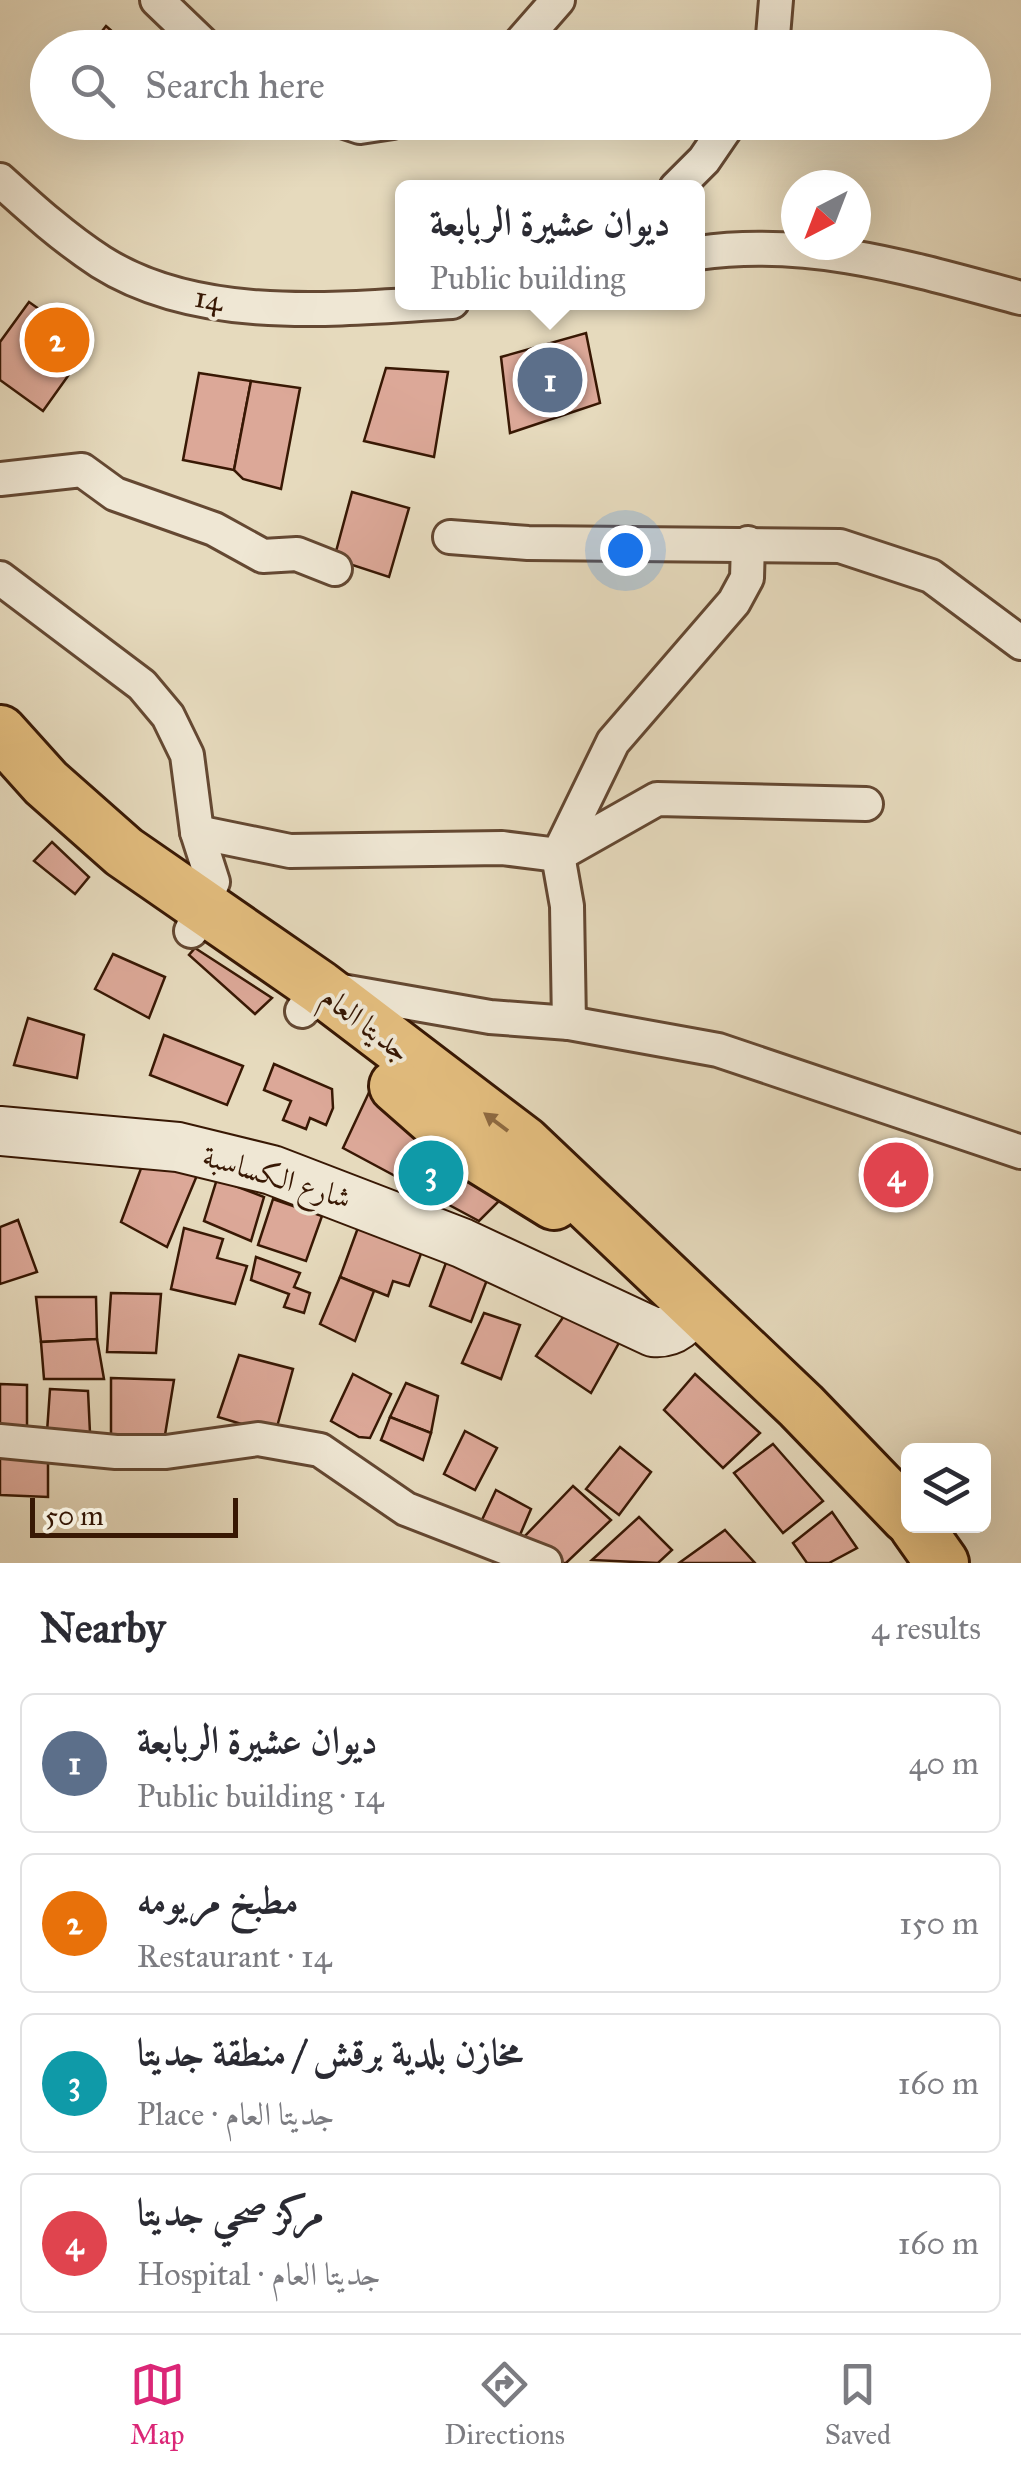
<!DOCTYPE html>
<html lang="en">
<head>
<meta charset="utf-8">
<style>
  :root { --surface:#fff; --page:#f2f2f3; --text:#2b2b33; --muted:#7c7c81; --line:#e1e1e2; --accent:#db2777 }
  body { margin:0; font-family:"IM FELL Great Primer",Amiri,serif; background:var(--page); color:var(--text) }
  .controls { position:absolute; right:30px; bottom:30px; display:grid; overflow:hidden; border-radius:15px; box-shadow:0 10px 40px #0002 }
  .controls button { width:90px; height:90px; display:grid; place-items:center; padding:0; border:0; border-bottom:2px solid var(--line); background:var(--surface); color:var(--text); font:50px sans-serif }
  .compass { position:absolute; left:781px; top:170px; width:90px; height:90px; border-radius:50%; background:var(--surface); box-shadow:0 10px 40px #0002; rotate:222deg }
  .scale { position:absolute; left:30px; bottom:25px; width:208px; box-sizing:border-box; padding-left:10px; border:5px solid #381804; border-top:0; font-size:28px; line-height:35px; white-space:nowrap; color:#381804; -webkit-text-stroke:8px #efe7d4; paint-order:stroke }
  .you { position:absolute; left:625px; top:550px; width:35px; height:35px; margin:-25px; border:8px solid #fff; border-radius:50%; background:#1a73e8; box-shadow:0 0 0 15px #1a73e833 }
  .badge { display:grid; place-items:center; width:65px; height:65px; border-radius:50%; background:var(--accent); color:#fff; font-size:32px; font-weight:700 }
  .pin { position:absolute; translate:-50% -50%; border:5px solid #fff; box-shadow:0 2px 10px #0006 }
  .popup { position:absolute; left:395px; top:180px; width:310px; height:130px; box-sizing:border-box; display:grid; place-content:center; border-radius:15px; background:var(--surface); filter:drop-shadow(0 2px 8px #0005); font-size:32px; white-space:nowrap; color:var(--muted) }
  .popup b { font-size:38px; color:var(--text) }
  .popup::after { content:''; position:absolute; left:50%; top:100%; margin-left:-20px; border:20px solid transparent; border-top-color:var(--surface) }
  .list { margin:0; padding:0; list-style:none }
  h2 { display:flex; justify-content:space-between; align-items:center; height:130px; margin:0; padding:0 40px; font-size:42px }
  h2 small { font-size:32px; font-weight:400; color:var(--muted) }
  .list li { display:grid; grid-template-columns:65px 1fr auto; gap:30px; align-items:center; box-sizing:border-box; height:140px; margin:0 20px 20px; padding:0 20px; border:2px solid var(--line); border-radius:15px }
  .list b { display:block; font-size:38px; white-space:nowrap }
  .list p { margin:0; font-size:32px; white-space:nowrap; color:var(--muted) }
  .list em { font-size:32px; font-style:normal; color:var(--muted) }
  .icon { flex:none; width:55px; height:55px; fill:none; stroke:currentColor; stroke-width:2; stroke-linecap:round; stroke-linejoin:round }
  .map { position:relative; flex:none; width:1021px; height:1563px; overflow:hidden }
  .search { position:absolute; background:var(--surface); box-shadow:0 10px 40px #0002; left:30px; right:30px; top:30px; height:110px; display:flex; align-items:center; gap:25px; box-sizing:border-box; padding:0 35px; border-radius:55px; color:var(--muted); font-size:38px }
  .sheet { height:770px; background:var(--surface) }
  nav { display:flex; justify-content:space-around; align-items:center; box-sizing:border-box; height:140px; border-top:2px solid var(--line); background:var(--surface); font-size:28px; color:var(--muted) }
  nav a { display:grid; justify-items:center; gap:5px }
  nav .on { color:var(--accent) }
  .map>svg:first-child { display:block }
  .building { fill:#dca898; stroke:#381804; stroke-width:2.5 }
  .lines { fill:none; stroke-linecap:round; stroke-linejoin:round }
  .street-casing { stroke:#644832; stroke-width:38 }
  .secondary-casing { stroke:#381804; stroke-width:52 }
  .primary-casing { stroke:#381804; stroke-width:58 }
  .street { stroke:#efe7d4; stroke-width:32 }
  .secondary { stroke:#efe7d4; stroke-width:48 }
  .primary { stroke:#e3bd7e; stroke-width:52 }
  .oneway { fill:#8e6a41 }
  .labels { text-anchor:middle; dominant-baseline:central; stroke-width:8; stroke-linejoin:round; paint-order:stroke }
  .street-label { font-size:30px; fill:#381804; stroke:#efe7d4 }
</style>
</head>
<body>
<div class="map">
<svg width="1021" height="1563" viewBox="0 0 1021 1563">
  <rect width="100%" height="100%" fill="#e6dabd"/>
  <filter id="stains"><feTurbulence type="fractalNoise" baseFrequency=".002" numOctaves="4"/><feColorMatrix values="0 0 0 0 .2 0 0 0 0 .09 0 0 0 0 .02 0 0 0 .5 -.17"/></filter>
  <radialGradient id="worn" r=".72"><stop offset=".6" stop-color="#630" stop-opacity="0"/><stop offset="1" stop-color="#630" stop-opacity=".3"/></radialGradient>
  <g class="building">
    <polygon points="106,26 131,48 89,48"/>
    <polygon points="29,302 90,345 43,411 0,380 0,342"/>
    <polygon points="586,333 600,403 510,433 501,357"/>
    <polygon points="386,368 448,372 434,457 364,441"/>
    <polygon points="199,373 251,381 234,470 183,460"/>
    <polygon points="251,381 300,388 281,489 243,479 234,470"/>
    <polygon points="352,492 409,508 389,577 334,559"/>
    <polygon points="52,842 89,877 75,894 34,861"/>
    <polygon points="195,948 272,998 255,1014 189,955"/>
    <polygon points="113,954 165,977 149,1018 95,989"/>
    <polygon points="28,1018 84,1035 77,1078 14,1065"/>
    <polygon points="164,1035 243,1066 227,1105 150,1075"/>
    <polygon points="274,1064 332,1089 333,1108 326,1125 310,1118 306,1129 283,1120 291,1101 264,1090"/>
    <polygon points="372,1086 502,1198 479,1221 343,1148"/>
    <polygon points="146,1155 198,1173 167,1247 121,1222"/>
    <polygon points="217,1179 264,1197 251,1241 204,1221"/>
    <polygon points="273,1199 322,1216 306,1261 258,1245"/>
    <polygon points="18,1220 37,1272 0,1284 0,1227"/>
    <polygon points="359,1225 422,1251 409,1286 393,1281 388,1296 340,1277"/>
    <polygon points="184,1228 223,1239 217,1258 247,1266 235,1304 171,1289"/>
    <polygon points="256,1257 300,1273 294,1287 310,1293 304,1313 284,1307 289,1294 251,1280"/>
    <polygon points="447,1260 490,1272 471,1322 430,1306"/>
    <polygon points="340,1277 374,1291 355,1341 320,1324"/>
    <polygon points="111,1293 161,1294 156,1353 107,1352"/>
    <polygon points="36,1297 96,1297 97,1339 41,1342"/>
    <polygon points="571,1306 620,1341 591,1393 536,1356"/>
    <polygon points="484,1313 520,1325 501,1379 462,1363"/>
    <polygon points="97,1339 104,1379 44,1379 41,1342"/>
    <polygon points="239,1355 293,1369 275,1434 218,1417"/>
    <polygon points="353,1374 391,1394 370,1438 359,1437 331,1421"/>
    <polygon points="695,1374 760,1433 723,1468 664,1410"/>
    <polygon points="111,1378 174,1380 165,1435 111,1434"/>
    <polygon points="406,1383 438,1396 431,1433 390,1417"/>
    <polygon points="0,1384 27,1385 27,1433 0,1431"/>
    <polygon points="50,1389 88,1391 90,1433 47,1432"/>
    <polygon points="390,1417 431,1433 423,1460 381,1440"/>
    <polygon points="465,1431 497,1448 475,1490 444,1474"/>
    <polygon points="773,1444 823,1501 783,1533 734,1473"/>
    <polygon points="620,1447 651,1472 619,1515 586,1489"/>
    <polygon points="0,1455 48,1459 48,1497 0,1495"/>
    <polygon points="573,1486 611,1520 566,1563 558,1563 525,1536"/>
    <polygon points="496,1490 531,1509 517,1542 481,1522"/>
    <polygon points="832,1512 857,1548 829,1563 807,1563 793,1543"/>
    <polygon points="639,1517 672,1550 658,1563 592,1560"/>
    <polygon points="725,1530 755,1563 679,1563"/>
  </g>
  <g class="lines">
    <g class="street-casing">
      <g id="street">
        <polyline points="157,0 207,48"/>
        <polyline points="516,48 558,0"/>
        <polyline points="772,48 776,0"/>
        <polyline points="345,122 360,127 393,122"/>
        <path d="M0 180C32 209 64 238 101 262 201 325 341 309 452 302"/>
        <polyline points="676,188 704,160 730,122"/>
        <path d="M698 253C810 237 913 269 1021 298"/>
        <polyline points="0,479 82,470 115,494 214,529 263,556 297,554 335,569"/>
        <polyline points="450,537 528,543 840,546 931,576 1021,643"/>
        <polyline points="0,578 142,685 168,716 187,755 197,832 213,882 191,931"/>
        <polyline points="197,832 290,851 502,848 558,855 657,799 866,804"/>
        <polyline points="302,1011 319,987 490,1017 569,1023 718,1050 1021,1152"/>
        <polyline points="569,1023 567,906 558,855 613,742 734,602 747,578 748,543"/>
        <polyline points="0,1441 116,1452 166,1452 258,1439 320,1450 406,1509 545,1563"/>
      </g>
    </g>
    <g class="secondary-casing">
      <path id="secondary" d="M0 1131 178 1147 272 1170 462 1243 653 1332C674 1334 683 1322 695 1306"/>
    </g>
    <g class="primary-casing">
      <g id="primary">
        <polyline points="0,732 46,783 124,852 319,987 524,1143 801,1406 908,1517"/>
        <polyline points="396,1086 470,1151 554,1203"/>
        <polyline points="916,1526 942,1563"/>
      </g>
    </g>
    <use href="#street" class="street"/>
    <use href="#secondary" class="secondary"/>
    <use href="#primary" class="primary"/>
  </g>
  <defs><path id="oneway-solid" d="M-6-.8H1V-3.2L6.5 0L1 3.2V.8H-6Z" transform="scale(2.5)"/></defs>
  <use class="oneway" href="#oneway-solid" transform="translate(496 1122) rotate(-143)"/>
  <g class="labels">
    <g class="street-label">
      <text transform="translate(209 299) rotate(10)">14</text>
      <text transform="translate(366 1024) rotate(37)">جديتا العام</text>
      <text transform="translate(277 1177) rotate(17)">شارع الكساسبة</text>
    </g>
  </g>
  <rect width="100%" height="100%" filter="url(#stains)"/>
  <rect width="100%" height="100%" fill="url(#worn)"/>
</svg>
<div class="controls">
<button><svg class="icon" aria-label="layers" viewBox="0 0 24 24"><path d="M12 4l9 5-9 5-9-5zM3 14l9 5 9-5"/></svg></button>
</div>
<svg class="compass" viewBox="-18 -18 36 36"><path d="M0-13l5 13h-10z" fill="#e53935"/><path d="M0 13l5-13h-10z" fill="#7c7c81"/></svg>
<div class="scale">50 m</div>
<div class="you"></div>
<div class="pin badge" style="left:550px;top:380px;background:#5c6f8a">1</div>
<div class="popup"><b>ديوان عشيرة الربابعة</b>Public building</div>
<div class="pin badge" style="left:57px;top:340px;background:#e8710a">2</div>
<div class="pin badge" style="left:431px;top:1173px;background:#0f9aa8">3</div>
<div class="pin badge" style="left:896px;top:1175px;background:#e0444e">4</div>
<div class="search"><svg class="icon" aria-label="search" viewBox="0 0 24 24"><circle cx="10" cy="10" r="6"/><path d="M15 15l6 6"/></svg>Search here</div>
</div>
<section class="sheet">
<h2>Nearby<small>4 results</small></h2>
<ul class="list">
<li><span class="badge" style="background:#5c6f8a">1</span><div><b>ديوان عشيرة الربابعة</b><p>Public building · 14</p></div><em>40 m</em></li>
<li><span class="badge" style="background:#e8710a">2</span><div><b>مطبخ مريومه</b><p>Restaurant · 14</p></div><em>150 m</em></li>
<li><span class="badge" style="background:#0f9aa8">3</span><div><b>مخازن بلدية برقش / منطقة جديتا</b><p>Place · جديتا العام</p></div><em>160 m</em></li>
<li><span class="badge" style="background:#e0444e">4</span><div><b>مركز صحي جديتا</b><p>Hospital · جديتا العام</p></div><em>160 m</em></li>
</ul>
</section>
<nav>
<a class="on"><svg class="icon" aria-label="map" viewBox="0 0 24 24"><path d="M3 6l6-2 6 2 6-2v14l-6 2-6-2-6 2zM9 4v14M15 6v14"/></svg>Map</a>
<a><svg class="icon" aria-label="directions" viewBox="0 0 24 24"><path d="M12 3l9 9-9 9-9-9zM9 14v-3h6M13 9l2 2-2 2"/></svg>Directions</a>
<a><svg class="icon" aria-label="saved" viewBox="0 0 24 24"><path d="M7 4h10v16l-5-4-5 4z"/></svg>Saved</a>
</nav>
</body>
</html>
